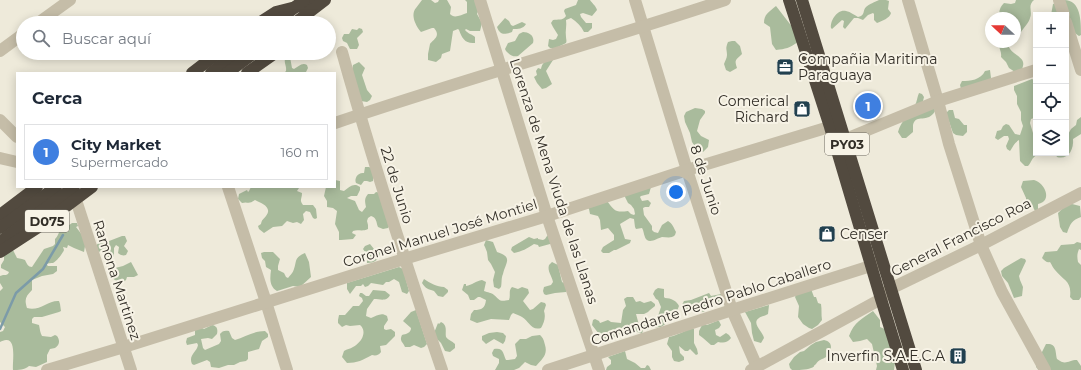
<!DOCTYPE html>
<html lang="es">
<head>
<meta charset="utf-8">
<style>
  :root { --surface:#fff; --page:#f2f2f3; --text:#1f2937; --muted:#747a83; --line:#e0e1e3; --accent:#111827 }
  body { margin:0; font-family:Montserrat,sans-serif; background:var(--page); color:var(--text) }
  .controls { position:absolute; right:12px; top:12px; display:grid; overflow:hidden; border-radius:0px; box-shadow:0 2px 10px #0003 }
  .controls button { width:36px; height:36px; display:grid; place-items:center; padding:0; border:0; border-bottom:1px solid var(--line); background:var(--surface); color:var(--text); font:20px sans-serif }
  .compass { position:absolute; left:985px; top:12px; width:36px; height:36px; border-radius:50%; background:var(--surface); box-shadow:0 2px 10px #0003; rotate:292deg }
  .you { position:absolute; left:676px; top:192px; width:14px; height:14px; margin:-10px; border:3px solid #fff; border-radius:50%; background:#1a73e8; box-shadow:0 0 0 6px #1a73e833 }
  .badge { display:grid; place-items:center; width:26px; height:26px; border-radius:50%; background:var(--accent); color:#fff; font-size:13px; font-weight:700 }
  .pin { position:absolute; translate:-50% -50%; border:2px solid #fff; box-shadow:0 1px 4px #0006 }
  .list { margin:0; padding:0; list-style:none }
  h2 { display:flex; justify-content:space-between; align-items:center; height:52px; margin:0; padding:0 16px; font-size:17px }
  h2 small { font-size:13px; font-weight:400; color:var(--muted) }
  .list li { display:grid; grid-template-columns:26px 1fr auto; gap:12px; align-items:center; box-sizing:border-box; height:56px; margin:0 8px 8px; padding:0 8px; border:1px solid var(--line); border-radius:0px }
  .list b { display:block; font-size:15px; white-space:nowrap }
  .list p { margin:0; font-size:13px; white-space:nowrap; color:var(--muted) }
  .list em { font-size:13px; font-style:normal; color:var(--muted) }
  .icon { flex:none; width:22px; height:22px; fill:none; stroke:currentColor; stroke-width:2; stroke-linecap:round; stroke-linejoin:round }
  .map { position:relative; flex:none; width:1081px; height:370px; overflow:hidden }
  .search { position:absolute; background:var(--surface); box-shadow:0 2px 10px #0003; left:16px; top:16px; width:320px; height:44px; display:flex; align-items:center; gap:10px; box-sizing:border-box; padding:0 14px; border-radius:22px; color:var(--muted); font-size:15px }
  .panel { position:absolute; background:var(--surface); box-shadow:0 2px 10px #0003; left:16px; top:72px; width:320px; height:116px; border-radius:0px }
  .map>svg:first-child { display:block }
  .green { fill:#a9bb9c }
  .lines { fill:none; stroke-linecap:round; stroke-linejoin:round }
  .stream { stroke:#7c9ba8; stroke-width:2.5 }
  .minor { stroke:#c5bda8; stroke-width:12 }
  .highway { stroke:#524a3f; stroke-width:12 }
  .highway-bridge { stroke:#524a3f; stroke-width:12 }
  .labels { text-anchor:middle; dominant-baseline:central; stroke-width:4; stroke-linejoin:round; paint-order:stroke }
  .shield { fill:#f7f3e6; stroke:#6d6960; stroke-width:1 }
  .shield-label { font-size:13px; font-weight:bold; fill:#322e27 }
  .poi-label { font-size:14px; fill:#322e27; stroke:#f7f3e6; text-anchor:start }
  .street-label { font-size:14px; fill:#322e27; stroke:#f7f3e6 }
</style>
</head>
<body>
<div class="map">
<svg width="1081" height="370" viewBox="0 0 1081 370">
  <rect width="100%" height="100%" fill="#eeeada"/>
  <g class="green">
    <path d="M422 0H431L435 3 438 2 439 0H447L451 7 450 14C454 19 461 15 467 13V2L465 0H483L477 14 482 23 480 31H470L466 29 465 30C468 34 472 34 475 37V43C465 44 462 38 459 30L458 29 453 31 450 51 442 54 441 58 436 62 428 60V54L430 44C434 39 441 36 434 28H432L421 32C416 26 410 15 416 8 418 5 420 3 422 0Z"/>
    <path d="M578 0H590C592 3 596 6 597 10L592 16 583 13 580 14 581 17 586 23H592V28L588 32H584C581 26 577 22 571 18L566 20C567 25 565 31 566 37 566 39 567 41 566 43L556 48H550L548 46 549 39 553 40 556 39 558 35 553 27 551 23 553 20C558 19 563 21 566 16L564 11 565 9 576 5Z"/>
    <path d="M879 0H886L889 1 888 9 891 13C890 18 882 21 877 23L874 20V14L873 13 868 15 863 20 858 18H854L845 29 843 27 844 21 842 20 832 29 831 28C830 21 837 9 846 11 851 12 854 15 858 17 866 15 862 11 866 7 869 4 875 2 879 0Z"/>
    <path d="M1016 0H1034C1027 6 1033 11 1030 18 1029 23 1024 27 1021 32L1015 31V18H1000C998 12 1000 7 1004 3L1011 4 1015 3Z"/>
    <path d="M1064 0C1081 0 1081 21 1081 35L1079 36C1071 31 1069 23 1066 15H1051L1053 4Z"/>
    <path d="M776 6 793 28 798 42C789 48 786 49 776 50L772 44 770 27 764 23C764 14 769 12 776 6Z"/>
    <path d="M505 18 509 21 511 25 513 26 522 22 526 24C523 29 518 29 513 29L512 32C504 35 500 35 497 27Z"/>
    <polygon points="359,28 362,29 363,32 357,38 359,45 357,49 350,49 347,43 343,41 342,38 344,34 349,34 352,29 357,30"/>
    <path d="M523 32C529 32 535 36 533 43L518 56C513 57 510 55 506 51L505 49 508 43 515 41 519 34Z"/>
    <path d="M732 41H735L740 46 742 54C736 60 734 59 737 68L730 72 726 70 724 64C725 61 727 58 727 55 727 49 725 49 728 42Z"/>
    <path d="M999 42H1006C1008 46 1011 51 1014 53 1020 58 1026 60 1022 69L1015 72 1009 68 1006 62 1001 57C1002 51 998 48 999 42Z"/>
    <path d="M287 56 290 57 292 68 294 69C298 67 302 62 307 65L308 68 306 72 305 73H284L286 71C287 66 282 60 287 56Z"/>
    <path d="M551 59 553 60 546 71 552 84 546 88 542 89 537 83 534 77 537 75 536 71 538 68 541 69C542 63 545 61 551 59Z"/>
    <polygon points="359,62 365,68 362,75 367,90 372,96 370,100 367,102 361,101 352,70 353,65"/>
    <path d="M990 70 991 78 990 81 961 89 960 85 962 81C970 81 981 80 985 71Z"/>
    <path d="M1032 79 1036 81V116L1034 118 1031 119 1030 123 1033 133H1036V153H1037V155C1031 158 1032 162 1028 166H1025L1020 161 1019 140C1014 143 1013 147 1010 151L1007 149 1006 146 1009 139 1008 136H1004L998 140 995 138 997 131 1001 130 1003 126 1006 124 1009 125 1015 134 1020 135 1023 126 1021 120V112L1017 104V96L1014 90V86Z"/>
    <path d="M919 93 922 94 924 97 923 101 934 108 935 111C928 124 916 113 913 125 913 127 913 130 913 132L906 138H902L898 132C901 121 909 115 915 105 917 102 917 97 919 93Z"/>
    <polygon points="695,108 702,109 705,111 705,113 700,120 697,131 701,136 709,140 708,147 703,152 698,151 692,142 690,133 685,122 684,116 686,112"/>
    <polygon points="949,110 953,110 955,118 959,119 964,125 967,125 967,132 963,136 956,135 953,133 946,113"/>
    <path d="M1081 117V134L1073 139C1074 150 1068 160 1057 157L1055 153H1066V138L1071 129 1076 125 1077 120Z"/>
    <path d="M365 167H369L373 169V181L370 182 367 181H364L361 185 356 183C354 178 358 172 364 173Z"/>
    <path d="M335 180 340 181V190L344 191C349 187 354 182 360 187V190L357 196H351L347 198 355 201 359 210 362 212 366 207C365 201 364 199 368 194H374L376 192 381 193 390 225 388 228 383 229 378 227C376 222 377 218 371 216L368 218 367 221 368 225V229C362 232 358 229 353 231L352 233 356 235 353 239 341 240H339V232L335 224 337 211 333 208 327 207V201L324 196 326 187H335Z"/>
    <path d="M1034 180C1045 183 1053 201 1038 204V210L1035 211 1033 207H1027L1026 205V198L1021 187 1023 181Z"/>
    <path d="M251 187H301V188H299L297 191 302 193C302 199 299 200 303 205H313L316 209 317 218 315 219 313 218 310 212 306 211 303 214 304 220 301 224 297 222 293 223 287 221 282 226 273 227 264 233 259 229 258 226 261 224C262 219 263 220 266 216 273 207 261 203 255 200 248 205 248 201 242 203L238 199 239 194 247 190 248 192 249 191Z"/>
    <path d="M651 187 649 194 641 196 640 197 642 201 648 200 651 203 649 207H645L643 208 644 215 652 226V230L654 232 658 233 662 225 668 221C672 223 674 228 676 232 675 235 675 236 672 237 669 238 665 237 662 237 658 238 651 243 647 240 644 238 644 231 642 228L636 229 635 227 634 219 630 218 620 224 625 239 631 240 630 243 616 250H614L609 253H603L601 251 603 247 614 240V235L608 228 601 230 600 220 598 216 590 214 589 209 587 207 607 201C614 210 615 213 628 211L631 214 634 215 635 214 634 209 631 205 628 203 624 195Z"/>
    <path d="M1067 204H1072L1080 206 1081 217C1072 220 1070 224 1067 233L1063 232 1060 227 1058 213Z"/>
    <path d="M72 223H77L78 226 76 227 86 240 84 252 74 248 68 245 67 248 63 247 64 250C63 253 56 262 53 263 51 263 48 263 46 264L48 266H57V271L53 274 42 276 32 280V290C26 296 24 299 27 308 39 312 48 300 59 301L60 304 61 311 59 312 42 317H34L32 319V323L39 325C40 329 40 333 42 336L51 337 55 335 57 336C60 340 60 345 55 348L50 349 47 355V362L36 367 29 366C25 370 18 370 13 370 12 364 17 339 6 340 4 340 2 341 0 342V332L3 331 5 327 0 322V291L3 288 0 283V276L3 275H6L8 274 9 272 1 268V265L4 260V253L13 250 17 258 22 259 25 260C27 264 28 267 32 267L44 249 53 246 55 244V239C58 236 58 234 60 231 62 227 69 226 72 223Z"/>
    <path d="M549 234 555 244H550L539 247 538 245 534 244C526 249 523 251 514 253L511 250 512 247 529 237 534 239 538 238V239L543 240 545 239 547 236Z"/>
    <path d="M122 236H125L127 241 124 246 128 251 126 255C123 256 120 255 118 253L119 247 116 245 114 248V257H108L107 254 109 250 104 248 99 252 95 246 99 243H104Z"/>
    <path d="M486 240 493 242 497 252C513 257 506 262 503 274 501 278 502 283 501 287L499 289 494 287 493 280 495 272 491 264 488 260 487 252 485 247 484 245Z"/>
    <path d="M1077 242 1081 243V250L1079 249C1077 254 1077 257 1078 262L1081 265V297L1079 300H1073L1070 297C1072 281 1064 281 1055 270 1053 268 1052 265 1050 262 1047 263 1045 261 1042 258L1045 252 1057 251 1061 245 1074 244Z"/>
    <path d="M370 244 374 249 381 251C379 259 376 263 367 263V260L368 256 363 249 365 246Z"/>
    <path d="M264 252H273L280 259 278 266V270L284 273 286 277 288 278C290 275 293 273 294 269 297 260 294 258 305 253L309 262 311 277 300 287 293 286 277 291C269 286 270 278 271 270L266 267 265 261 262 258 261 253Z"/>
    <polygon points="1021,258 1025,259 1026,261 1019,276 1020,280 1023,287 1022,296 1014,298 1008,283 1002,276 1001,271 1004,268"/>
    <polygon points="131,262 138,275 134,277 127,277 126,280 121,284 112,278 113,270 115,268 123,266"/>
    <path d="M552 262 558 265 562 282C567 285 568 286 566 292L555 293 546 295 544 294 543 291 544 287 551 285 553 282C552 276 547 271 549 265Z"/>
    <polygon points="399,267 403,269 409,291 407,294 402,292 399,282 394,279 389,282 386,282 383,285 371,283 368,286 365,287 363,284 361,286 356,286 350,294 347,289 347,283"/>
    <path d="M424 279C430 283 437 287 444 287L448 290V292L443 297 438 296 434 291C428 289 426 289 422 283Z"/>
    <path d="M482 280 486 282 484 291C488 293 491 292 494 295 500 300 499 302 509 300 511 295 508 291 512 287L518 289 522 287 528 289 529 293 523 301 530 310 533 309 541 302 545 303 546 305 544 311C546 317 544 323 541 328 531 331 529 321 522 317 520 316 516 314 513 313L511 315 509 320C503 320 497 319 491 319 486 320 482 322 477 323L470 320 471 314 474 310C482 310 485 308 486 300L480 297H478L474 300H470L468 295 462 290 464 284H466V286C472 285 476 281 482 280Z"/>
    <path d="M658 288 664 289V297L665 298C671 298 677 301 679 306L675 316 669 320 664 325 661 327 650 328 647 330H643L642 334 633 330 627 335 620 334 609 340H604L599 334 592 325 593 320 595 319 599 321 600 323 608 320 611 322 621 323 623 310 626 306 624 299 627 297H633L636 302 640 301 644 303 651 301 655 304V306L650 310 648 312 644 314H636L639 325 641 326 645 325 654 322 657 319 661 307 658 300 656 299 653 294 655 290Z"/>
    <path d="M811 289 814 297H816L818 303 821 304C822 310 821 314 822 320L818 325 812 329 809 328 803 324 798 317 799 306 795 297 798 291Z"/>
    <path d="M373 290 385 291 390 295C387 302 380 299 374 299L367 309 366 316 371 318C377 316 381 312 387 316L388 320 384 326V329L386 330 391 329 395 332V336L386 345 380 346 381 352C379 355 376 356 372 355 363 360 357 363 347 363L342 357 344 351C347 349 350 349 353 347 361 343 368 332 360 325L350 326 346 325 342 327 338 323V320L339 315H345L353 306H359L363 301 362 298 359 296 360 293H362L366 296H369Z"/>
    <path d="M709 293 711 296 721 294 724 301 716 302C713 308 709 309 703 312L694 307 689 312C684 311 684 309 682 305L684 301 691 300Z"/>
    <path d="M769 305 768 314C765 316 761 316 759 318 751 323 763 332 764 338L761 343 754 341 752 333 751 323 745 312Z"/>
    <path d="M416 310 427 344 424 347 421 348 414 345 410 347H405C403 342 399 341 402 335 406 334 411 333 411 328L403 321 411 312Z"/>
    <path d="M873 311 880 320V327L887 330 895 362 894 370H876L877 366 872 344 867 339 860 341 853 342 849 336C854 322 862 319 873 311Z"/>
    <path d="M717 321H719L721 325 719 328 715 330 716 335 720 337 726 333 729 335 731 338C727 343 724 343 718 342L714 345H711L703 338 699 335V331L702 325H707Z"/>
    <path d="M441 322C448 325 445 332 446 337 448 340 452 341 455 344V348L450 352 445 351 441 343 437 339 434 333 438 323 439 324Z"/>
    <path d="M212 325C217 326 218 329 217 334L212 339 208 338 201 339 203 348 205 350 219 344 221 341 220 334C222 331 225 330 229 331L232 338 235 340C245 337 254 331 265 331L268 334V337L262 341 259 349 248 352V359L246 361 240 362 234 365H228L219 368 211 367 210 362 207 360 194 365 192 364C188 355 197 352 198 345L197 343 187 345 186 342 187 338 195 335V329L200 327 204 329Z"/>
    <path d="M692 328 694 329V343L697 349 698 354 696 355 690 349 688 351H685L679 346 680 353 684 357V360L679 362 674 361 672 357V351L667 344 669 337C678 335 684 331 692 328Z"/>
    <polygon points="497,332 503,333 506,336 505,341 503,344 494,339 486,344 482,340 482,336 489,333"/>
    <path d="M540 335 541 336C544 339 544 342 545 345 548 355 542 359 536 366L531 365 525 362 519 368 514 370H495L499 363V359L493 356 492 353 494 349C504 347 503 354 506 360H508L515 359 517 356 515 344 520 339H526L532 336Z"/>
    <path d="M824 340C834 342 832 351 826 357 823 359 818 360 816 364 812 367 816 366 811 368 806 370 798 370 792 370L790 368 789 364 794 357 800 352 804 351 811 345 816 342Z"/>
    <path d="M1046 344C1057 343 1055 351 1057 359 1066 366 1068 360 1077 360L1081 366V370H1039L1036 367V364Z"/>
    <polygon points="625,351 627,359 635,363 641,368 645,368 647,365 649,366 651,370 606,370 607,367 611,364 611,360 608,357"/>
  </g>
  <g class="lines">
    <polyline class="stream" points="0,329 16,293 43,269 63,235"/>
    <g class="minor">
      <polyline points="480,0 547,216 599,370"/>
      <polyline points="635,0 687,170 732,310 757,367"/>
      <polyline points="908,0 938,101 949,144 981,245 1002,292 1045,370"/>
      <polyline points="1059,0 1064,15"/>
      <polyline points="1066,22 1081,70"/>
      <polyline points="38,23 70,0"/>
      <polyline points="0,51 23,34"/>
      <path d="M342 52C372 159 406 265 442 370"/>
      <polyline points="0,120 17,137"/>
      <path d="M335 123C464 79 596 43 725 0"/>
      <polyline points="836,143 938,101 1036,70"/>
      <polyline points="0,158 17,162"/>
      <polyline points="228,187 266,302 287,370"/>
      <polyline points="76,200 131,370"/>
      <polyline points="47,370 124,347 404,259 547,216 687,170 839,124"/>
      <polyline points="548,370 732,310 880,263"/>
      <polyline points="751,370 881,299 890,289 981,245 1081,193"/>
    </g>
    <g class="highway">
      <polyline points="789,0 830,127 881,299 903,370"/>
      <path d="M802 0C841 123 877 247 916 370"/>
      <polyline points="259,23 276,12 304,5 314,0"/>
      <polyline points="192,73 218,53"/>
      <polyline points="211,73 236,53"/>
      <polyline points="227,73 254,53"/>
      <polyline points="247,73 275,53"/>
      <polyline points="0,215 37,187"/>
      <polyline points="0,228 56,187"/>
      <polyline points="0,242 74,187"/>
      <polyline points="0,252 40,226 92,187"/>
    </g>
    <g class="highway-bridge">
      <polyline points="275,23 304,0"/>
      <polyline points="295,23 325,0"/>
    </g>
  </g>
  <defs>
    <g id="office-square" transform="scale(0.9)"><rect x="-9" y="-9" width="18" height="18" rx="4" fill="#21404f" stroke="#f7f3e6"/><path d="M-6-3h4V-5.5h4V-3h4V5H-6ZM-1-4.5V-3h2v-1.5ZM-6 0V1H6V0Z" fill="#fff"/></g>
    <g id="shop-square" transform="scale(0.9)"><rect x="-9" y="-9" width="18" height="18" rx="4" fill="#21404f" stroke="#f7f3e6"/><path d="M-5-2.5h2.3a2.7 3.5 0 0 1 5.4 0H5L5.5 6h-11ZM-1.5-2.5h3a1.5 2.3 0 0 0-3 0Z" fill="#fff"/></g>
    <g id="building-square" transform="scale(0.9)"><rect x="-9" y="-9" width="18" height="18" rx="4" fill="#21404f" stroke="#f7f3e6"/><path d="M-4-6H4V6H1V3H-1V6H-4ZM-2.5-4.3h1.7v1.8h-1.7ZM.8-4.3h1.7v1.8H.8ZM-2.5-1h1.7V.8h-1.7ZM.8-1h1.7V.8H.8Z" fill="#fff"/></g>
  </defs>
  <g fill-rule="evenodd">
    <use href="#office-square" x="785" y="67"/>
    <use href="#shop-square" x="802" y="109"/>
    <use href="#shop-square" x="827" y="234"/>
    <use href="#building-square" x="958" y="356"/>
  </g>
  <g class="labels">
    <g class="shield">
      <rect x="825" y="133" width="44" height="22" rx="3"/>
      <rect x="25" y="210" width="44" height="22" rx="3"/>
    </g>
    <g class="shield-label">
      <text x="847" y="144">PY03</text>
      <text x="47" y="221">D075</text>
    </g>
    <g class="poi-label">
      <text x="798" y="59">Compañia Maritima<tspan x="798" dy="16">Paraguaya</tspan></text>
      <text x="789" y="101" text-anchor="end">Comerical<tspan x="789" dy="16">Richard</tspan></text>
      <text x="840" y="234">Censer</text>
      <text x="945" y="356" text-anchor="end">Inverfin S.A.E.C.A</text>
    </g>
    <g class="street-label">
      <text transform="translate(706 180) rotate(72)">8 de Junio</text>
      <text transform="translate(554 181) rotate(72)">Lorenza de Mena Viuda de las Llanas</text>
      <text transform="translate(397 185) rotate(73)">22 de Junio</text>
      <text transform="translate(440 233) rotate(-17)">Coronel Manuel José Montiel</text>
      <text transform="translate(961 237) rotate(-27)">General Francisco Roa</text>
      <text transform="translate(117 280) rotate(72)">Ramona Martinez</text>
      <text transform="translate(711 302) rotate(-18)">Comandante Pedro Pablo Caballero</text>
    </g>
  </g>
</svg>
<div class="controls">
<button>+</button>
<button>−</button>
<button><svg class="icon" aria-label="locate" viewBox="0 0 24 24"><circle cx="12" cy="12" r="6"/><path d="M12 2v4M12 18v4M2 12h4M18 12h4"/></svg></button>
<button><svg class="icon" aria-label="layers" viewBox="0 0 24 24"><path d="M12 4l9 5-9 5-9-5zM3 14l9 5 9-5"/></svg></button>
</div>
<svg class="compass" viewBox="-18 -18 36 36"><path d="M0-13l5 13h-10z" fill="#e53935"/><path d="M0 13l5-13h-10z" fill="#747a83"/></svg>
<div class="you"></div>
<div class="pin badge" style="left:868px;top:106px;background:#3f7fe0">1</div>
<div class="search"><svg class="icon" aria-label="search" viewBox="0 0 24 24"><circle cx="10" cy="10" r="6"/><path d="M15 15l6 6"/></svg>Buscar aquí</div>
<section class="panel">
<h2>Cerca<small></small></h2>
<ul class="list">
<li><span class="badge" style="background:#3f7fe0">1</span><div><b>City Market</b><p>Supermercado</p></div><em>160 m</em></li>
</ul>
</section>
</div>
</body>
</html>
